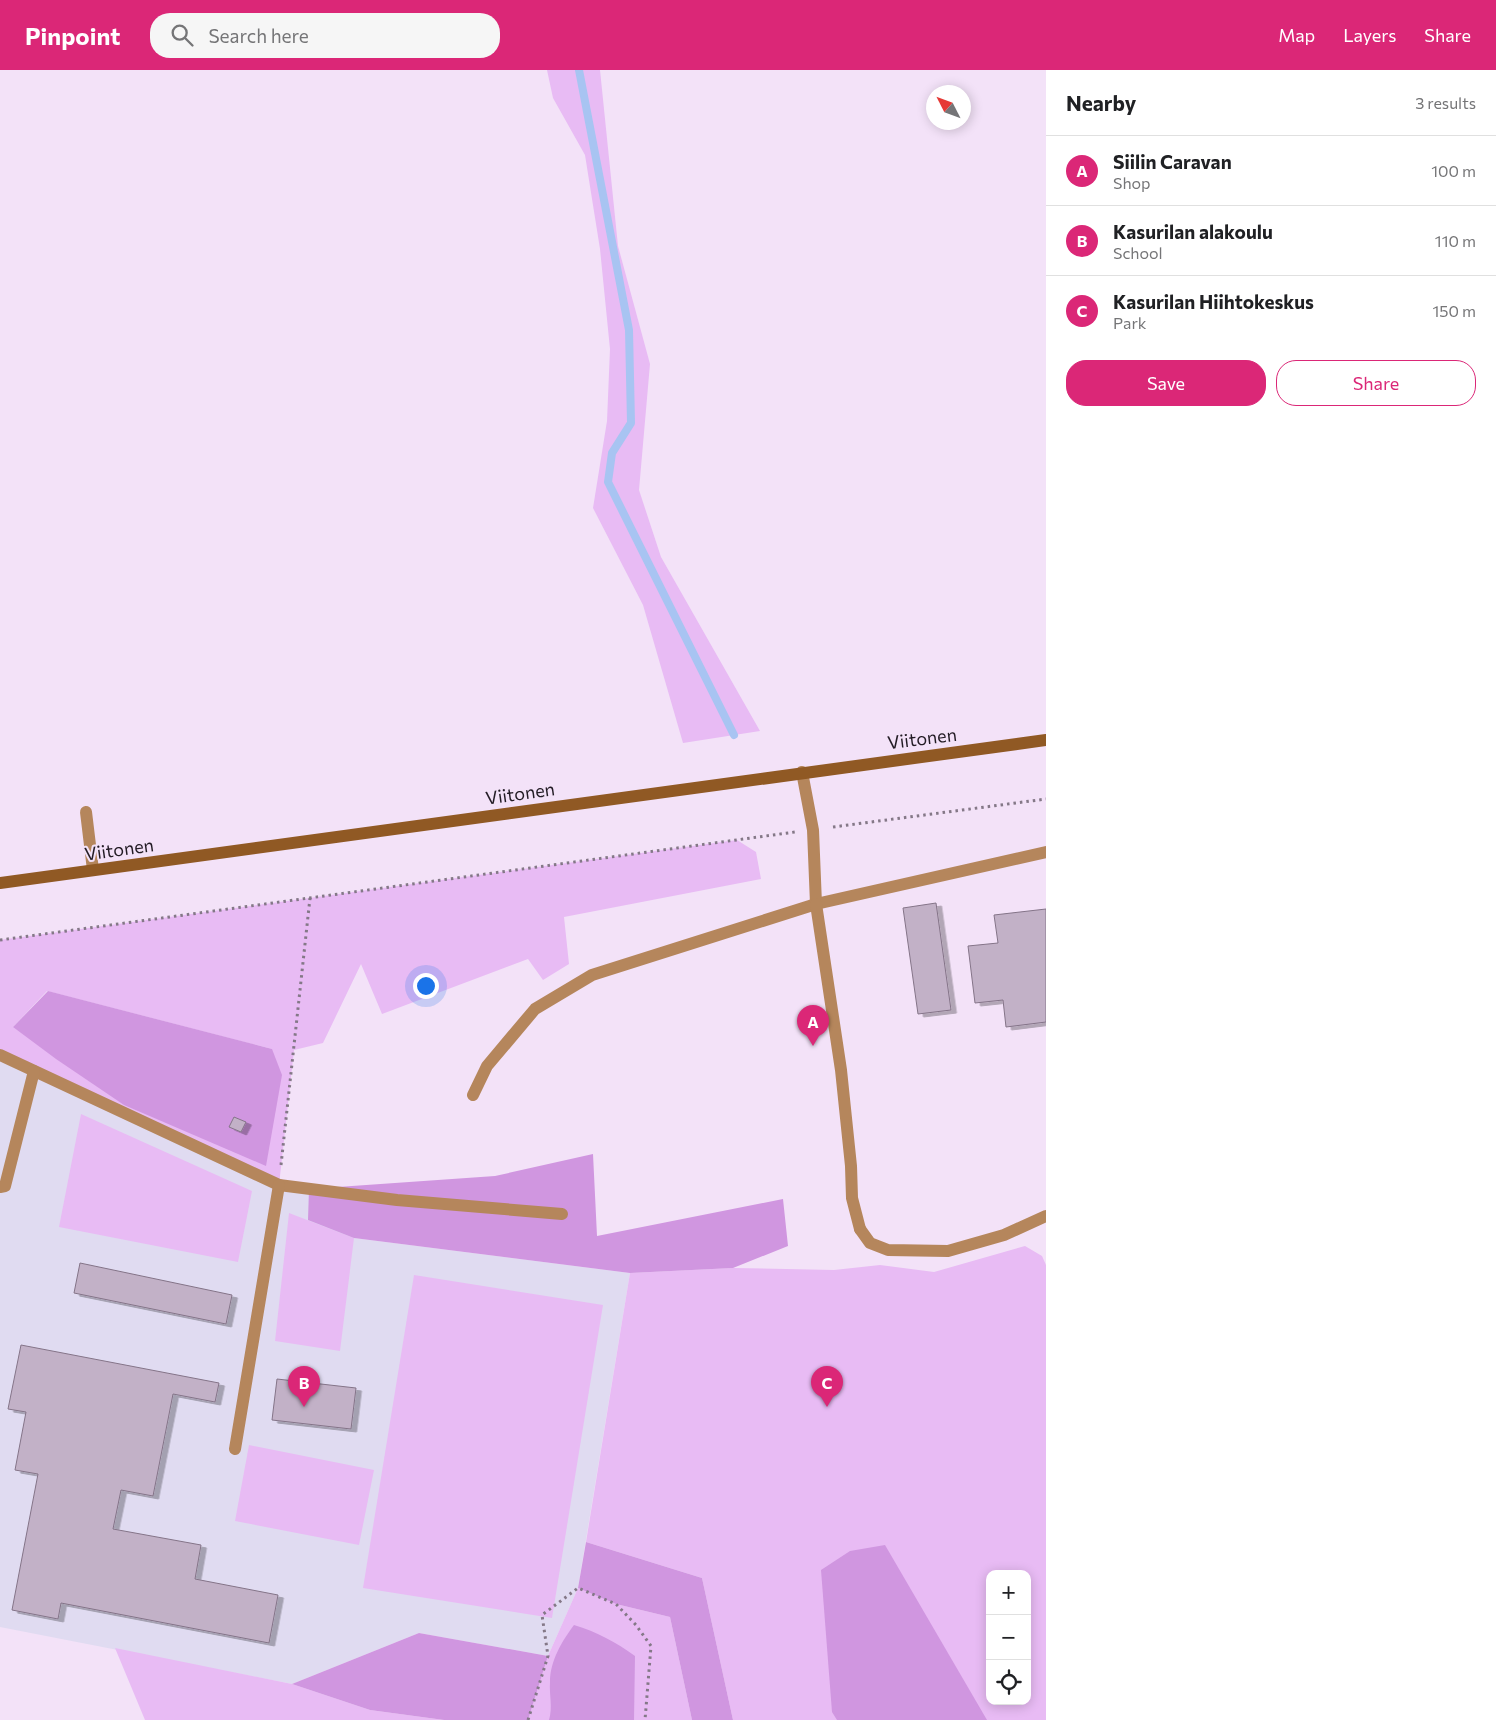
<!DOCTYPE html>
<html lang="en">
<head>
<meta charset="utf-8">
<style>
  :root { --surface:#fff; --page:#f6f6f6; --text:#202124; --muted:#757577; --line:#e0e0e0; --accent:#db2777 }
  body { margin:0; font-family:Commissioner,sans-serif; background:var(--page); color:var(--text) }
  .controls { position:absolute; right:15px; bottom:15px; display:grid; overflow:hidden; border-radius:10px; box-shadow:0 2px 12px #0003 }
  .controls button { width:45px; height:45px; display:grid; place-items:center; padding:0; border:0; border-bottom:1px solid var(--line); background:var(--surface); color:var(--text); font:25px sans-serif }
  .compass { position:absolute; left:926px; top:15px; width:45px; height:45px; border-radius:50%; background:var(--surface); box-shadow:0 2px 12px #0003; rotate:312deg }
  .you { position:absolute; left:425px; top:915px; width:18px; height:18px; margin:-12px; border:4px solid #fff; border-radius:50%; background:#1a73e8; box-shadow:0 0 0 8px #1a73e833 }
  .badge { display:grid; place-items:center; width:32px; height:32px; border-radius:50%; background:var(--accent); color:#fff; font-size:16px; font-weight:700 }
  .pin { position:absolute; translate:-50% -41px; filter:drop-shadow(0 1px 2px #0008) }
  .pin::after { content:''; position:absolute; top:26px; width:18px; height:15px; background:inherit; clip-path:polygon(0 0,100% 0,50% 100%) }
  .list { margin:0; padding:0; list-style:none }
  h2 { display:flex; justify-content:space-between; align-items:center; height:65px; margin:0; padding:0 20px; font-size:21px }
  h2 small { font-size:16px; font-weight:400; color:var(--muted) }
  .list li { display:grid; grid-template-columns:32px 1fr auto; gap:15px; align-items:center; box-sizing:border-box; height:70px; padding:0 20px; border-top:1px solid var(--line) }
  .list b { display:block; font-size:19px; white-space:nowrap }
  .list p { margin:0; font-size:16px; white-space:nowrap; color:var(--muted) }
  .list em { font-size:16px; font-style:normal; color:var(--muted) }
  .actions { display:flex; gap:10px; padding:15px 20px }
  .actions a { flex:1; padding:11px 0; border:1px solid var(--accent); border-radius:20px; text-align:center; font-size:18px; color:var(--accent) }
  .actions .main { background:var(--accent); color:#fff }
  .icon { flex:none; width:28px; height:28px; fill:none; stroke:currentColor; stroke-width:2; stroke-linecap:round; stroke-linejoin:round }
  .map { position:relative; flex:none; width:1046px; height:1650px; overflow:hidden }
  header { display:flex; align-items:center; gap:30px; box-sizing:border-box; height:70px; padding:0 25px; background:var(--accent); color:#fff }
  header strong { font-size:24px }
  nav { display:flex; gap:28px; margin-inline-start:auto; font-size:18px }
  .search { width:350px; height:45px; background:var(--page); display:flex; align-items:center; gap:12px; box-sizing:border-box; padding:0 18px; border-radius:20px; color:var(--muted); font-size:19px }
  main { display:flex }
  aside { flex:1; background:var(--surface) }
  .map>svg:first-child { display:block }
  .education { fill:#e0dbf1 }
  .green { fill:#e8bbf4; fill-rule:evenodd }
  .forest { fill:#d096e0 }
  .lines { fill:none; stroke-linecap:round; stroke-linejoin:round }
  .stream { stroke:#a8c4f2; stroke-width:8 }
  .building { fill:#c2b1c7; stroke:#847488; filter:url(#shadow) }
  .path { stroke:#847887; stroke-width:3; stroke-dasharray:2.5 4; stroke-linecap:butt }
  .service { stroke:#b5865c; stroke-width:12 }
  .minor { stroke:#b5865c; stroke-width:12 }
  .secondary { stroke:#905924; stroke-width:12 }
  .labels { text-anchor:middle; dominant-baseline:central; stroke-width:4; stroke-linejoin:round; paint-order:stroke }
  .street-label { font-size:18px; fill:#221b24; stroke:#f3e2f8 }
</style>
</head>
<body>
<header>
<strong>Pinpoint</strong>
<div class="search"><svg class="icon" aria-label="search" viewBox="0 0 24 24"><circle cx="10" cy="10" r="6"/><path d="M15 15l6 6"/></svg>Search here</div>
<nav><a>Map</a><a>Layers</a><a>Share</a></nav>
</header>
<main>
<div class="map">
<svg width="1046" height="1650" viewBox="0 0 1046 1650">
  <defs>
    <filter id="shadow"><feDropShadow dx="5.5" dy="3" stdDeviation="0" flood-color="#0004"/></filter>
  </defs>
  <rect width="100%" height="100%" fill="#f3e2f8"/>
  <polygon class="education" points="0,985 279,1115 309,1119 354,1168 630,1203 578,1518 548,1586 419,1563 292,1614 0,1557"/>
  <g class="green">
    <polygon points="547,0 600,0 618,176 650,294 639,420 661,487 760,661 683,673 643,535 593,438 607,351 610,279 600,179 585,85 553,28"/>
    <path d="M737 770 756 782 761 809 564 847 569 894 543 910 528 889 382 944 361 894 323 973 294 980 279 1115 0 985V870ZM47 921 272 979 13 957Z"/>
    <polygon points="81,1044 252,1121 238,1192 59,1157"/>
    <polygon points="289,1143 354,1168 340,1281 275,1271"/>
    <path d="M1025 1176 1042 1186 1046 1195V1650H733L702 1508 586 1472 630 1203 733 1198 834 1200 880 1195 934 1202ZM990 1504H1027V1631H990Z"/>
    <polygon points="414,1205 603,1235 552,1548 363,1518"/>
    <polygon points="249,1375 374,1400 359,1475 235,1451"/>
    <polygon points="578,1518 616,1534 670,1547 692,1650 528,1650 548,1586"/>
    <polygon points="115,1578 292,1614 370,1640 444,1650 145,1650"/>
  </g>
  <g class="forest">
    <polygon points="48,921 272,979 282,1005 266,1096 124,1035 56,989 13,957"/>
    <polygon points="593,1084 597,1166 783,1129 788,1176 733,1198 630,1203 354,1168 308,1150 309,1119 495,1106"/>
    <polygon points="586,1472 702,1508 733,1650 692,1650 670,1547 616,1534 578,1518"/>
    <polygon points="885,1475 987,1650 837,1650 832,1642 821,1500 850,1481"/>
    <path d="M574 1555C597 1562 616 1572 635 1586L634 1650H549C553 1637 549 1625 550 1612 550 1591 562 1571 574 1555Z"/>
    <polygon points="419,1563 548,1586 528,1650 444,1650 370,1640 292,1614"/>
  </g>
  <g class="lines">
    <polyline class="stream" points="579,0 629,260 631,353 612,383 608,412 734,665"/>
  </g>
  <g class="building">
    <polygon points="936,833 951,940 918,944 903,838"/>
    <polygon points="1046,839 1046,952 1006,957 1003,930 975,933 968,876 998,873 994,845"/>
    <polygon points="234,1047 246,1052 241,1062 229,1057"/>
    <polygon points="80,1193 232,1225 226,1254 74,1223"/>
    <polygon points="21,1275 219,1313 215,1332 173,1324 153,1426 121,1420 113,1459 201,1475 195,1509 278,1525 269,1573 61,1533 58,1549 12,1540 38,1404 15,1400 26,1342 8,1339"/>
    <polygon points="277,1309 356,1318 351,1359 272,1350"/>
  </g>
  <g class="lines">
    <g class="path">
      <polyline points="833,757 1046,729"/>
      <polyline points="0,870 795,762"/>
      <polyline points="281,1095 310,828"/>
      <polyline points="528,1650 548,1586 542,1545 578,1518 616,1534 636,1555 651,1576 645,1650"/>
    </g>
    <g class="service">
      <polyline points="86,742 93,800"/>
      <polyline points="0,985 279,1115 397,1130 562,1144"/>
      <polyline points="473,1025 487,996 535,939 592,905 816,834"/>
      <polyline points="0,1117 5,1116 34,1001"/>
      <polyline points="860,1159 870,1173 888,1180 948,1181 1004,1165 1046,1146"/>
      <polyline points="235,1379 279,1115"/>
    </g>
    <g class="minor">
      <polyline points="802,702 813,760 816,834 1046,782"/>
      <polyline points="816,834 841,1000 851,1096 852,1128 860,1159"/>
    </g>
    <polyline class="secondary" points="0,813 1046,670"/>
  </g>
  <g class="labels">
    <g class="street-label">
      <text transform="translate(922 668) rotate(-7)">Viitonen</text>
      <text transform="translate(520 723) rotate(-8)">Viitonen</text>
      <text transform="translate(119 779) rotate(-8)">Viitonen</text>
    </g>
  </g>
</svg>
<div class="controls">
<button>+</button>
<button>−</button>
<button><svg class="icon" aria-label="locate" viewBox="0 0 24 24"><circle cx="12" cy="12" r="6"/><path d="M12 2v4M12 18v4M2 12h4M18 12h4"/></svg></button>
</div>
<svg class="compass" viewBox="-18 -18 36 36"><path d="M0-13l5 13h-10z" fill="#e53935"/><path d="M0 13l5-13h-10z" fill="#757577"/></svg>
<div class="you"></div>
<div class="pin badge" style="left:813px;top:976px">A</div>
<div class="pin badge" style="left:304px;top:1337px">B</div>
<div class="pin badge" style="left:827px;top:1337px">C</div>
</div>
<aside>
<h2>Nearby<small>3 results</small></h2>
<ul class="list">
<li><span class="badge">A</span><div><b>Siilin Caravan</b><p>Shop</p></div><em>100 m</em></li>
<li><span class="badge">B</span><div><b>Kasurilan alakoulu</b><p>School</p></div><em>110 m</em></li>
<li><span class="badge">C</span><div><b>Kasurilan Hiihtokeskus</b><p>Park</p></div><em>150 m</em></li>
</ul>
<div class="actions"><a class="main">Save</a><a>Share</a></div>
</aside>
</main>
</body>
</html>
